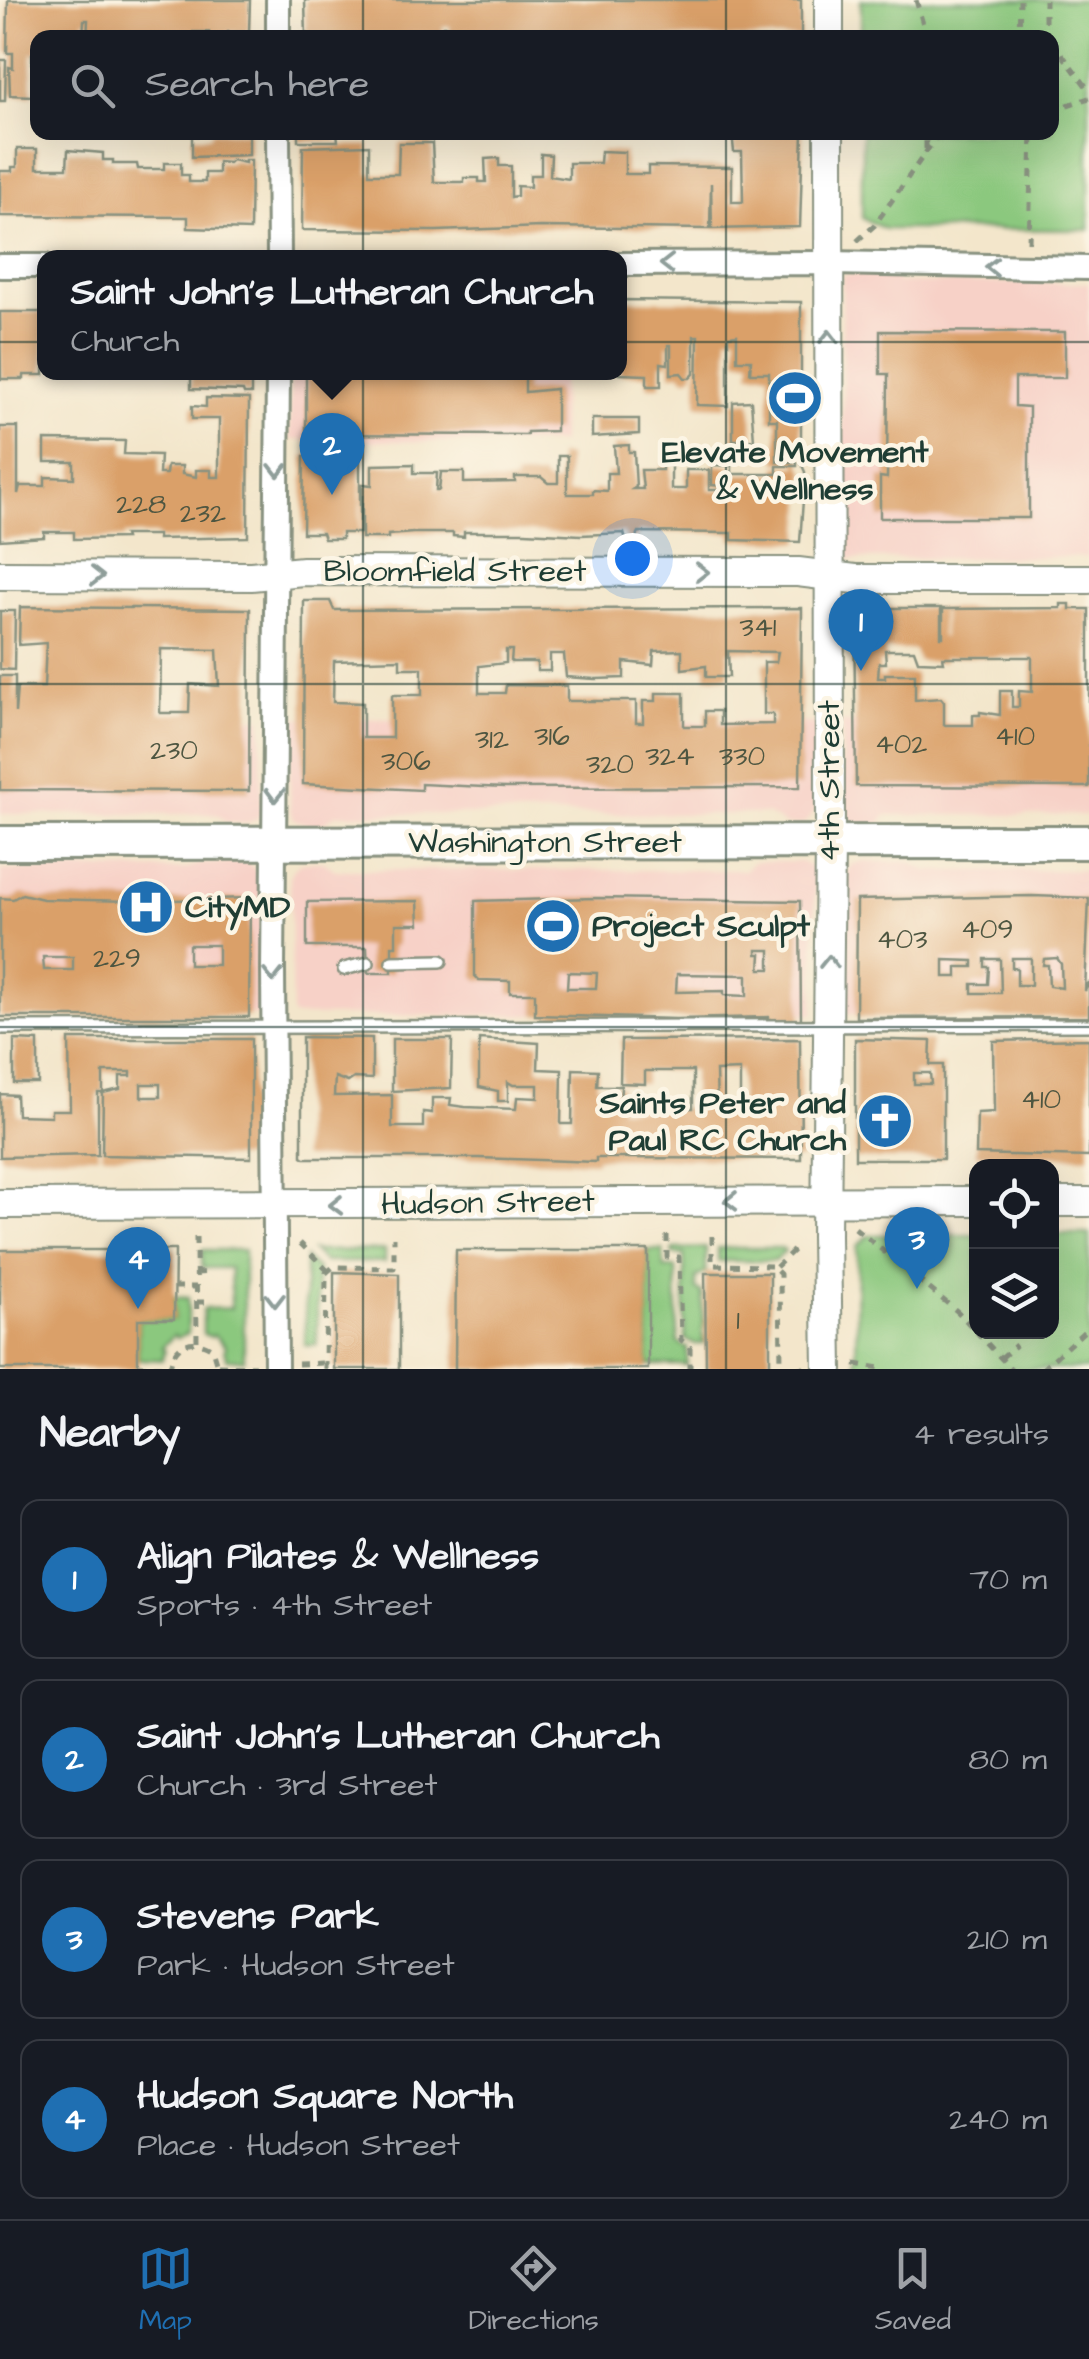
<!DOCTYPE html>
<html lang="en">
<head>
<meta charset="utf-8">
<style>
  :root { --surface:#171b24; --page:#242831; --text:#f1f3f6; --muted:#9ea1a6; --line:#363941; --accent:#1f6fb2 }
  body { margin:0; font-family:"Architects Daughter",sans-serif; background:var(--page); color:var(--text) }
  .controls { position:absolute; right:30px; bottom:30px; display:grid; overflow:hidden; border-radius:20px; box-shadow:0 10px 40px #0002 }
  .controls button { width:90px; height:90px; display:grid; place-items:center; padding:0; border:0; border-bottom:2px solid var(--line); background:var(--surface); color:var(--text); font:50px sans-serif }
  .you { position:absolute; left:632px; top:558px; width:35px; height:35px; margin:-25px; border:8px solid #fff; border-radius:50%; background:#1a73e8; box-shadow:0 0 0 15px #1a73e833 }
  .badge { display:grid; place-items:center; width:65px; height:65px; border-radius:50%; background:var(--accent); color:#fff; font-size:32px; font-weight:700 }
  .pin { position:absolute; translate:-50% -82px; filter:drop-shadow(0 2px 5px #0008) }
  .pin::after { content:''; position:absolute; top:52px; width:35px; height:30px; background:inherit; clip-path:polygon(0 0,100% 0,50% 100%) }
  .popup { position:absolute; left:37px; top:250px; width:590px; height:130px; box-sizing:border-box; display:grid; place-content:center; border-radius:20px; background:var(--surface); filter:drop-shadow(0 2px 8px #0005); font-size:32px; white-space:nowrap; color:var(--muted) }
  .popup b { font-size:38px; color:var(--text) }
  .popup::after { content:''; position:absolute; left:50%; top:100%; margin-left:-20px; border:20px solid transparent; border-top-color:var(--surface) }
  .list { margin:0; padding:0; list-style:none }
  h2 { display:flex; justify-content:space-between; align-items:center; height:130px; margin:0; padding:0 40px; font-size:42px }
  h2 small { font-size:32px; font-weight:400; color:var(--muted) }
  .list li { display:grid; grid-template-columns:65px 1fr auto; gap:30px; align-items:center; box-sizing:border-box; height:160px; margin:0 20px 20px; padding:0 20px; border:2px solid var(--line); border-radius:20px }
  .list b { display:block; font-size:38px; white-space:nowrap }
  .list p { margin:0; font-size:32px; white-space:nowrap; color:var(--muted) }
  .list em { font-size:32px; font-style:normal; color:var(--muted) }
  .icon { flex:none; width:55px; height:55px; fill:none; stroke:currentColor; stroke-width:2; stroke-linecap:round; stroke-linejoin:round }
  .map { position:relative; flex:none; width:1089px; height:1369px; overflow:hidden }
  .search { position:absolute; background:var(--surface); box-shadow:0 10px 40px #0002; left:30px; right:30px; top:30px; height:110px; display:flex; align-items:center; gap:25px; box-sizing:border-box; padding:0 35px; border-radius:20px; color:var(--muted); font-size:38px }
  .sheet { height:850px; background:var(--surface) }
  nav { display:flex; justify-content:space-around; align-items:center; box-sizing:border-box; height:140px; border-top:2px solid var(--line); background:var(--surface); font-size:28px; color:var(--muted) }
  nav a { display:grid; justify-items:center; gap:5px }
  nav .on { color:var(--accent) }
  .map>svg:first-child { display:block }
  .built { fill:#f7d1c7 }
  .green { fill:#8bc87e; stroke:#558259; stroke-width:2.5 }
  .building { fill:#daa069; fill-rule:evenodd }
  .lines { fill:none; stroke-linecap:round; stroke-linejoin:round }
  .service-casing { stroke:#899280; stroke-width:16 }
  .minor-casing { stroke:#899280; stroke-width:28 }
  .tertiary-casing { stroke:#899280; stroke-width:32 }
  .secondary-casing { stroke:#899280; stroke-width:38 }
  .path { stroke:#899280; stroke-width:5; stroke-dasharray:8 8; stroke-linecap:butt }
  .service { stroke:#fff; stroke-width:11 }
  .minor { stroke:#fff; stroke-width:22 }
  .tertiary { stroke:#fff; stroke-width:28 }
  .secondary { stroke:#fff; stroke-width:32 }
  .oneway { stroke:#8f9e9a }
  .grid { fill:none; stroke:#1f3d34; stroke-width:2.5; stroke-opacity:0.55 }
  .labels { text-anchor:middle; dominant-baseline:central; stroke-width:9; stroke-linejoin:round; paint-order:stroke }
  .number-label { font-size:28px; fill:#4e5641 }
  .poi-label { font-size:32px; font-weight:bold; fill:#1f3d34; stroke:#fcf5e5; text-anchor:start }
  .street-label { font-size:32px; fill:#1f3d34; stroke:#fcf5e5 }
</style>
</head>
<body>
<div class="map">
<svg width="1089" height="1369" viewBox="0 0 1089 1369">
  <rect width="100%" height="100%" fill="#fcf5e5"/>
  <filter id="ink" filterUnits="userSpaceOnUse"><feTurbulence type="fractalNoise" baseFrequency=".01" numOctaves="2"/><feDisplacementMap in="SourceGraphic" scale="20" xChannelSelector="R" yChannelSelector="G"/><feConvolveMatrix kernelMatrix="1 2 1 2 8 2 1 2 1" color-interpolation-filters="sRGB"/></filter>
  <filter id="wash" filterUnits="userSpaceOnUse"><feTurbulence type="fractalNoise" baseFrequency=".0048" numOctaves="4" result="noise"/><feDisplacementMap in="SourceGraphic" scale="40" xChannelSelector="R" yChannelSelector="G"/><feGaussianBlur stdDeviation="2.25" result="paint"/><feColorMatrix in="noise" values="0 0 0 0 0 0 0 0 0 0 0 0 0 0 0 0 0 1.4 0 .05"/><feComposite in="paint" operator="in"/></filter>
  <g filter="url(#wash)">
    <rect width="100%" height="100%" fill="#f3e6cb"/>
    <g class="built">
      <polygon points="890,274 899,283 1089,283 1089,557 851,559 843,556 842,275"/>
      <polygon points="290,373 562,373 561,443 290,440"/>
      <polygon points="0,716 262,718 261,812 257,819 245,824 226,822 218,815 211,814 0,814"/>
      <polygon points="290,718 816,723 815,810 808,821 799,825 786,825 767,814 343,814 334,815 323,824 309,825 294,819 290,809"/>
      <polygon points="842,723 1089,725 1089,815 886,815 882,822 872,825 851,823 842,810"/>
      <polygon points="246,862 257,871 261,882 261,1015 0,1016 0,870 185,869 199,864"/>
      <polygon points="304,862 324,862 335,870 744,870 754,862 802,862 812,868 815,878 814,1014 292,1016 290,875 297,865"/>
      <polygon points="860,862 910,862 928,871 1089,870 1089,1013 844,1014 844,878 851,865"/>
    </g>
    <g class="green">
      <polygon points="861,0 1089,0 1089,230 885,229 862,218 862,133 1052,132 1052,38 861,37"/>
      <polygon points="1052,1234 1089,1234 1089,1369 856,1369 857,1246 869,1235 976,1235 976,1332 1052,1332"/>
      <polygon points="706,1248 706,1273 696,1277 696,1289 702,1293 703,1344 693,1344 685,1339 684,1255 673,1254 673,1249"/>
      <polygon points="718,1248 782,1248 785,1251 775,1261 718,1261"/>
      <polygon points="202,1250 244,1250 244,1360 227,1359 224,1350 226,1347 214,1335 212,1337 203,1334 203,1309 231,1308 230,1268 202,1268"/>
      <polygon points="385,1250 385,1262 324,1262 312,1251"/>
      <polygon points="648,1250 663,1250 664,1268 676,1268 678,1342 687,1348 687,1365 648,1365"/>
      <polygon points="305,1258 317,1269 317,1345 305,1345"/>
      <polygon points="174,1297 188,1298 188,1333 177,1338 174,1335 162,1347 165,1350 162,1360 138,1359 138,1319 174,1319"/>
    </g>
    <g id="blocks">
      <g class="building">
        <polygon points="8,0 250,0 249,32 228,32 228,38 209,38 209,32 193,32 192,38 87,38 88,20 84,20 83,38 38,38 38,54 32,54 32,96 10,95 9,67 13,68 13,53 7,53"/>
        <polygon points="305,0 801,0 801,38 450,38 450,26 443,26 443,38 306,38"/>
        <polygon points="0,60 6,60 5,101 0,101"/>
        <polygon points="211,132 249,132 249,155 192,157 192,136 211,136"/>
        <polygon points="298,132 337,132 338,141 298,141"/>
        <polygon points="732,132 803,132 800,227 712,229 711,183 710,229 540,227 436,231 302,230 303,147 369,145 369,174 398,174 399,143 432,143 434,182 464,182 464,178 479,178 479,182 486,182 485,159 499,158 499,166 511,166 511,197 517,196 517,186 530,187 530,175 541,175 541,154 551,155 550,176 569,179 569,163 600,163 601,151 625,152 625,174 648,174 648,166 732,167 732,202 743,202 742,152 734,152"/>
        <polygon points="17,149 37,149 37,168 67,168 68,150 103,153 103,160 113,160 113,164 137,164 138,169 164,169 164,163 181,163 181,175 189,175 189,182 205,182 205,173 218,173 218,162 229,163 232,160 245,163 245,160 251,160 250,230 188,228 188,217 0,216 0,171 12,171 12,167 17,167"/>
        <polygon points="620,300 801,302 801,463 805,472 800,542 732,540 732,533 639,532 635,540 626,540 624,533 581,535 525,532 464,532 464,537 453,536 453,533 413,533 388,535 388,538 362,538 362,484 372,485 372,465 414,464 414,473 437,473 436,490 439,490 441,472 464,472 464,483 515,482 515,477 541,477 548,483 558,483 558,456 567,456 567,494 593,494 593,490 607,491 607,473 616,473 614,446 629,445 629,452 634,452 636,487 633,489 643,489 641,470 662,470 662,465 671,466 671,489 686,489 686,470 709,470 709,490 723,490 723,486 712,485 712,465 732,466 732,474 777,474 777,466 797,466 797,462 777,462 777,420 769,420 769,373 750,373 751,360 737,360 737,335 728,336 728,406 697,405 698,336 694,336 694,374 690,378 685,378 681,373 671,374 671,345 668,345 668,364 661,363 661,386 647,386 647,375 620,374"/>
        <polygon points="0,312 44,312 44,375 24,375 24,379 1,379"/>
        <polygon points="880,331 1065,332 1065,378 1015,378 1015,406 1029,407 1029,518 880,518 880,477 887,478 888,374 880,374"/>
        <polygon points="191,372 251,372 251,394 244,394 243,391 191,389"/>
        <polygon points="306,372 525,372 525,392 556,389 556,431 527,432 527,435 306,434"/>
        <polygon points="206,398 249,399 248,537 158,539 158,535 124,535 125,538 74,539 74,532 44,532 44,537 0,540 0,427 18,427 18,494 20,486 45,486 45,477 74,478 74,462 45,462 45,440 125,441 124,454 160,455 159,474 166,474 167,466 182,466 182,474 196,477 196,470 211,470 211,477 219,477 219,419 192,419 192,406 206,407"/>
        <polygon points="751,401 754,440 733,440 733,402"/>
        <polygon points="592,419 639,419 639,434 592,437"/>
        <polygon points="304,456 360,456 360,533 342,533 342,539 324,539 322,533 303,533"/>
        <path d="M304 601H330L334 610 802 608 800 787 505 788 421 784V790L303 784ZM506 650H512L511 662H537V671H550V654H564L566 677 595 679 624 678V662L653 665 654 651 682 650V669L706 666V677H729L728 651 778 652 776 662H764V714H773V724L720 725V711H705V726H684V693H656V701H643V723H636V701H567V686L506 685 505 693H479V666L506 663ZM400 659V668H422V695H392V738H363V703L333 702 334 661Z"/>
        <path d="M1061 604H1070V609H1089V787L856 786 854 608H941V637H943V609L1061 608ZM885 650H914L918 661 944 662 943 657H1032V692L1019 691V707H1012V691H1000V715L980 712V715H973V725H944V702L941 698 915 700V674H885V678H878L879 663H886Z"/>
        <path d="M20 607 250 609 249 791 0 790V676H15V713L17 687H44L46 643 19 645ZM161 649 217 650 219 686 190 684 189 713H160Z"/>
        <polygon points="0,611 15,611 14,670 0,669"/>
        <path d="M22 894 43 899 132 901 250 898 249 1017H0V898L13 899ZM189 945H218V965H189ZM43 957H73V970H44Z"/>
        <path d="M1032 896 1089 898 1085 991 1089 982V1017L856 1018 857 900ZM1012 958H1031V985H1017V968H1012ZM1057 958 1061 964 1062 988 1049 986 1048 965H1043L1044 959ZM985 959H1000L1001 993H972V984H988L989 967H985ZM944 960 973 961V967H957V977H944Z"/>
        <path d="M597 898 800 901 801 1022 769 1021V1017L676 1019 535 1015V993H510V981L479 980 475 976V901ZM757 950H770V969H760L761 954H757ZM568 972 597 973 596 988H567ZM677 974 747 975V996L724 995V991L676 992Z"/>
        <polygon points="418,901 419,924 396,924 396,946 392,946 392,973 368,973 367,947 307,947 307,902"/>
        <path d="M302 1037 372 1038V1079L354 1078 348 1082 335 1077 334 1096 392 1095V1127H423V1112L432 1113V1098H451L450 1105 465 1107 516 1109 517 1097 538 1098V1085H513L508 1082V1101H498V1091L479 1087V1039L539 1043 538 1069 562 1070 561 1124H572L573 1069 598 1070 597 1086H621L620 1109 693 1108V1071H645V1084L620 1083 621 1040 800 1039 801 1159 620 1158H596V1162L479 1158H305L302 1156ZM740 1070V1108H717L716 1071Z"/>
        <path d="M69 1039H251V1158L102 1155 103 1093 120 1089V1076H131V1072H103V1093H98V1155L0 1157V1094L16 1095 17 1115 51 1116V1110H70ZM141 1084H160V1097H141Z"/>
        <polygon points="392,1039 452,1039 451,1088 392,1091"/>
        <path d="M855 1039 931 1041 930 1065H943V1159H855ZM914 1073H930L931 1084H914Z"/>
        <polygon points="1089,1039 1089,1157 976,1154 977,1113 994,1112 993,1041"/>
        <polygon points="14,1040 38,1041 38,1083 14,1083"/>
        <polygon points="0,1250 175,1250 174,1319 138,1319 138,1369 0,1369"/>
        <polygon points="456,1250 648,1250 648,1369 455,1369"/>
        <polygon points="334,1272 399,1274 399,1369 334,1369"/>
        <polygon points="705,1273 770,1273 770,1369 706,1369"/>
      </g>
    </g>
  </g>
  <g filter="url(#ink)">
    <use href="#blocks" fill-opacity="0" stroke="#899280" stroke-width="2.5"/>
    <g class="lines">
      <g class="service-casing">
        <g id="service">
          <polyline points="392,962 441,961"/>
          <polyline points="344,969 368,963"/>
          <polyline points="0,1028 1089,1025"/>
        </g>
      </g>
      <g class="minor-casing">
        <g id="minor">
          <polyline points="278,0 278,38"/>
          <polyline points="278,132 279,258"/>
          <polyline points="620,264 829,263 1089,268"/>
          <polyline points="0,266 45,266"/>
          <polyline points="276,1369 273,970 278,372"/>
        </g>
      </g>
      <g class="tertiary-casing">
        <g id="tertiary">
          <polyline points="829,0 829,38"/>
          <polyline points="0,575 251,576 303,571 798,572 855,579 1089,579"/>
          <polyline points="1052,1202 1089,1202"/>
          <polyline points="0,1204 976,1201"/>
          <polyline points="828,1369 826,1236 830,842 829,132"/>
        </g>
      </g>
      <g class="secondary-casing">
        <polyline id="secondary" points="0,843 1089,842"/>
      </g>
      <g class="path">
        <polyline points="916,0 927,38"/>
        <polyline points="1019,38 1020,0"/>
        <polyline points="1045,38 1045,0"/>
        <polyline points="1052,41 1089,90"/>
        <polyline points="1052,110 1089,98"/>
        <polyline points="926,149 926,132"/>
        <polyline points="857,241 874,226 940,132"/>
        <polyline points="1029,242 1032,132"/>
        <polyline points="855,1228 958,1312 1011,1369"/>
        <polyline points="667,1235 667,1257 679,1257 681,1340 690,1347 690,1369"/>
        <polyline points="712,1236 712,1265 772,1266 780,1274 781,1369"/>
        <polyline points="196,1237 197,1342"/>
        <polyline points="300,1243 327,1270"/>
        <polyline points="776,1267 799,1245"/>
        <polyline points="196,1273 210,1272"/>
        <polyline points="174,1287 196,1287"/>
        <polyline points="197,1302 210,1302"/>
        <polyline points="1001,1358 1016,1345"/>
        <polyline points="298,1364 325,1363"/>
        <polyline points="855,1364 886,1369"/>
        <polyline points="218,1365 255,1366"/>
        <polyline points="138,1366 170,1366"/>
        <path d="M170 1369C172 1345 192 1335 212 1349L218 1369"/>
        <polyline points="325,1369 326,1273 333,1267 394,1268 394,1237"/>
        <polyline points="782,1369 804,1368"/>
        <polyline points="1042,1369 1089,1327"/>
      </g>
      <use href="#service" class="service"/>
      <use href="#minor" class="minor"/>
      <use href="#tertiary" class="tertiary"/>
      <use href="#secondary" class="secondary"/>
    </g>
    <defs><path id="oneway-chevron" d="M-2-3.5L2.5 0L-2 3.5" fill="none" stroke-width="1.6" stroke-linecap="round" stroke-linejoin="round" transform="scale(2.5)"/></defs>
    <g class="oneway">
      <use href="#oneway-chevron" transform="translate(667 264) rotate(180)"/>
      <use href="#oneway-chevron" transform="translate(992 267) rotate(-179)"/>
      <use href="#oneway-chevron" transform="translate(829 337) rotate(-90)"/>
      <use href="#oneway-chevron" transform="translate(278 470) rotate(90)"/>
      <use href="#oneway-chevron" transform="translate(702 572)"/>
      <use href="#oneway-chevron" transform="translate(97 576)"/>
      <use href="#oneway-chevron" transform="translate(275 795) rotate(91)"/>
      <use href="#oneway-chevron" transform="translate(829 962) rotate(-89)"/>
      <use href="#oneway-chevron" transform="translate(273 975) rotate(90)"/>
      <use href="#oneway-chevron" transform="translate(731 1201) rotate(179)"/>
      <use href="#oneway-chevron" transform="translate(336 1205) rotate(179)"/>
      <use href="#oneway-chevron" transform="translate(275 1300) rotate(90)"/>
    </g>
  </g>
  <path class="grid" d="M363 0V38M726 0V38M363 132V1369M726 132V1369M0 342H1089M0 684H1089M0 1027H1089"/>
  <defs>
    <g id="stadium-disc" transform="scale(2.875)"><circle r="9.5" fill="#1f6fb2" stroke="#fcf5e5"/><path d="M0-5a6.5 5 0 1 0 0 10a6.5 5 0 1 0 0-10ZM-3.5-1.8h7v3.6h-7Z" fill="#fff"/></g>
    <g id="hospital-disc" transform="scale(2.875)"><circle r="9.5" fill="#1f6fb2" stroke="#fcf5e5"/><path d="M-5-5h3v3.5h4V-5h3V5h-3V1.5h-4V5h-3Z" fill="#fff"/></g>
    <g id="church-disc" transform="scale(2.875)"><circle r="9.5" fill="#1f6fb2" stroke="#fcf5e5"/><path d="M-1.2-6h2.4v3.5h3.3v2.4h-3.3V6h-2.4V-.1h-3.3v-2.4h3.3Z" fill="#fff"/></g>
  </defs>
  <g fill-rule="evenodd">
    <use href="#stadium-disc" x="795" y="398"/>
    <use href="#hospital-disc" x="146" y="907"/>
    <use href="#stadium-disc" x="553" y="926"/>
    <use href="#church-disc" x="885" y="1121"/>
  </g>
  <g class="labels">
    <g class="number-label">
      <text x="141" y="504">228</text>
      <text x="203" y="513">232</text>
      <text x="758" y="627">341</text>
      <text x="552" y="736">316</text>
      <text x="1015" y="736">410</text>
      <text x="492" y="739">312</text>
      <text x="901" y="744">402</text>
      <text x="174" y="750">230</text>
      <text x="670" y="756">324</text>
      <text x="742" y="756">330</text>
      <text x="406" y="761">306</text>
      <text x="610" y="764">320</text>
      <text x="987" y="929">409</text>
      <text x="902" y="939">403</text>
      <text x="117" y="958">229</text>
      <text x="1041" y="1099">410</text>
      <text x="738" y="1320">1</text>
    </g>
    <g class="poi-label">
      <text x="795" y="452" text-anchor="middle">Elevate Movement<tspan x="795" dy="37">&amp; Wellness</tspan></text>
      <text x="185" y="907">CityMD</text>
      <text x="592" y="926">Project Sculpt</text>
      <text x="846" y="1103" text-anchor="end">Saints Peter and<tspan x="846" dy="37">Paul RC Church</tspan></text>
    </g>
    <g class="street-label">
      <text x="455" y="571">Bloomfield Street</text>
      <text transform="translate(829 781) rotate(-90)">4th Street</text>
      <text x="545" y="842">Washington Street</text>
      <text transform="translate(488 1203) rotate(-1)">Hudson Street</text>
    </g>
  </g>
</svg>
<div class="controls">
<button><svg class="icon" aria-label="locate" viewBox="0 0 24 24"><circle cx="12" cy="12" r="6"/><path d="M12 2v4M12 18v4M2 12h4M18 12h4"/></svg></button>
<button><svg class="icon" aria-label="layers" viewBox="0 0 24 24"><path d="M12 4l9 5-9 5-9-5zM3 14l9 5 9-5"/></svg></button>
</div>
<div class="you"></div>
<div class="pin badge" style="left:861px;top:671px">1</div>
<div class="pin badge" style="left:332px;top:495px">2</div>
<div class="popup"><b>Saint John's Lutheran Church</b>Church</div>
<div class="pin badge" style="left:917px;top:1289px">3</div>
<div class="pin badge" style="left:138px;top:1309px">4</div>
<div class="search"><svg class="icon" aria-label="search" viewBox="0 0 24 24"><circle cx="10" cy="10" r="6"/><path d="M15 15l6 6"/></svg>Search here</div>
</div>
<section class="sheet">
<h2>Nearby<small>4 results</small></h2>
<ul class="list">
<li><span class="badge">1</span><div><b>Align Pilates &amp; Wellness</b><p>Sports · 4th Street</p></div><em>70 m</em></li>
<li><span class="badge">2</span><div><b>Saint John's Lutheran Church</b><p>Church · 3rd Street</p></div><em>80 m</em></li>
<li><span class="badge">3</span><div><b>Stevens Park</b><p>Park · Hudson Street</p></div><em>210 m</em></li>
<li><span class="badge">4</span><div><b>Hudson Square North</b><p>Place · Hudson Street</p></div><em>240 m</em></li>
</ul>
</section>
<nav>
<a class="on"><svg class="icon" aria-label="map" viewBox="0 0 24 24"><path d="M3 6l6-2 6 2 6-2v14l-6 2-6-2-6 2zM9 4v14M15 6v14"/></svg>Map</a>
<a><svg class="icon" aria-label="directions" viewBox="0 0 24 24"><path d="M12 3l9 9-9 9-9-9zM9 14v-3h6M13 9l2 2-2 2"/></svg>Directions</a>
<a><svg class="icon" aria-label="saved" viewBox="0 0 24 24"><path d="M7 4h10v16l-5-4-5 4z"/></svg>Saved</a>
</nav>
</body>
</html>
